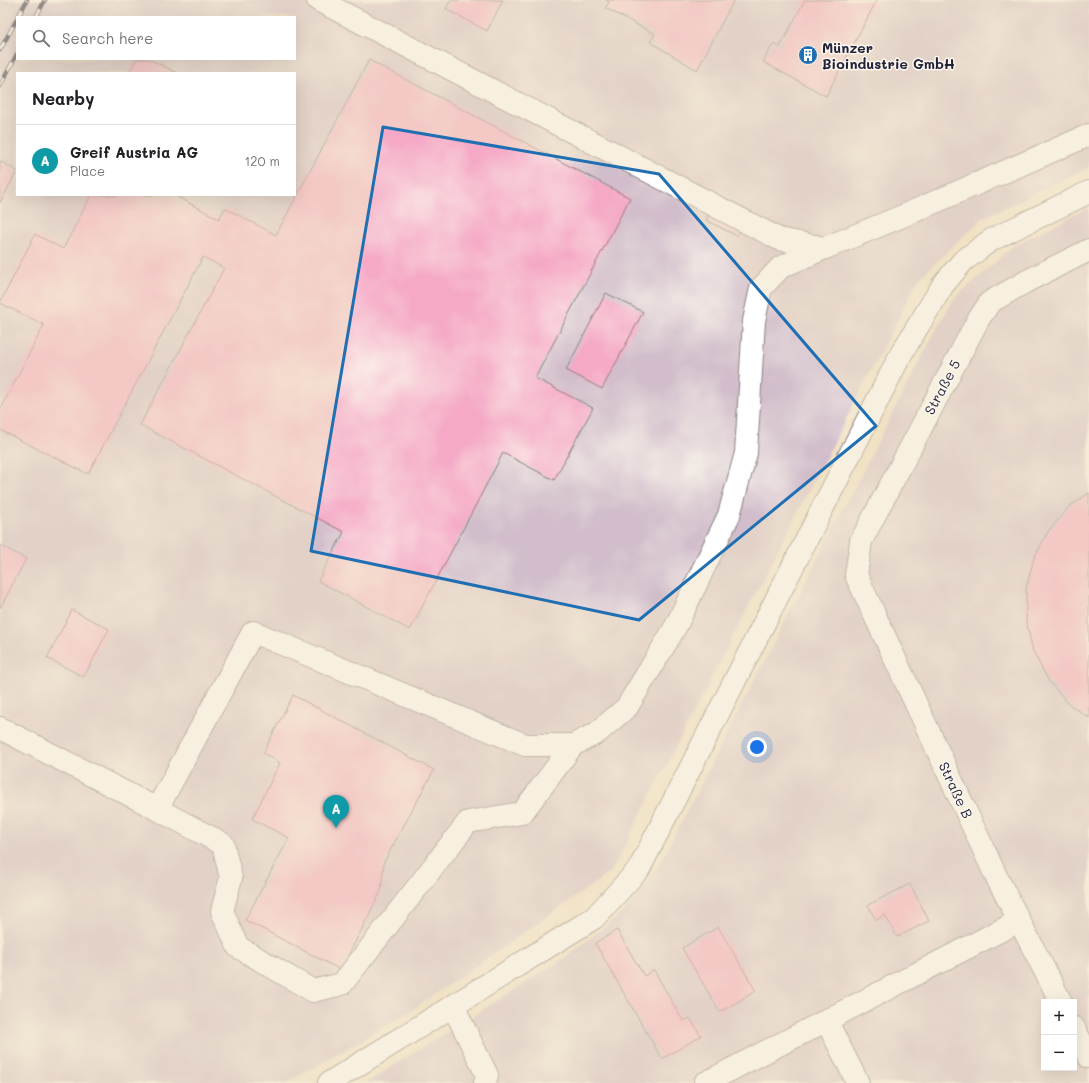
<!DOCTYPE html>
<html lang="en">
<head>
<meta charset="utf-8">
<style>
  :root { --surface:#fff; --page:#f2f2f2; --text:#202124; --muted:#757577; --line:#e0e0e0; --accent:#7c3aed }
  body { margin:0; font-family:Mali,sans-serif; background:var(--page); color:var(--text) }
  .controls { position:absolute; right:12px; bottom:12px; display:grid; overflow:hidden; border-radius:0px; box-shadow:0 4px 16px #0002 }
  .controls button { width:36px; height:36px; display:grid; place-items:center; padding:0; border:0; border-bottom:1px solid var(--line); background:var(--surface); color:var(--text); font:20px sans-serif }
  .you { position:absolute; left:757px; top:747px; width:14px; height:14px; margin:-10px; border:3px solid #fff; border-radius:50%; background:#1a73e8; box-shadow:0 0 0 6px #1a73e833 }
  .badge { display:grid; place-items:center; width:26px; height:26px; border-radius:50%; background:var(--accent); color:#fff; font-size:13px; font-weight:700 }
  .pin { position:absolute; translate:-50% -33px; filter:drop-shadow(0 1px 2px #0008) }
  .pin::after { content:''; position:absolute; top:21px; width:14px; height:12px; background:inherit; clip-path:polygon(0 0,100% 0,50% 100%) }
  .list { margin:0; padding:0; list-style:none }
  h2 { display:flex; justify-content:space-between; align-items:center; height:52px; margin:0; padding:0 16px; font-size:17px }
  h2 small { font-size:13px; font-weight:400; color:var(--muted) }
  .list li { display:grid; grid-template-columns:26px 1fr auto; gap:12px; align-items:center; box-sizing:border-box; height:72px; padding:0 16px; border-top:1px solid var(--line) }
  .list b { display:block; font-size:15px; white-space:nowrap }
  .list p { margin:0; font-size:13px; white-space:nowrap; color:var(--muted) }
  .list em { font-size:13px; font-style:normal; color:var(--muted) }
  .icon { flex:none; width:22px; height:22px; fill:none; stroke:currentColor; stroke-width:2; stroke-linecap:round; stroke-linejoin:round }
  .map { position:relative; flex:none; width:1089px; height:1083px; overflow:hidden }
  .search { position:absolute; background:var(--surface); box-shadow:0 4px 16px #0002; left:16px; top:16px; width:280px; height:44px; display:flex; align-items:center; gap:10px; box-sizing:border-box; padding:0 14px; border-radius:0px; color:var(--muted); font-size:15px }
  .panel { position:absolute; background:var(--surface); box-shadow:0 4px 16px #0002; left:16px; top:72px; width:280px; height:124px; border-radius:0px }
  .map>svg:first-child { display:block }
  .industrial { fill:#d1bdcb; fill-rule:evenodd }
  .building { fill:#f5a9c6 }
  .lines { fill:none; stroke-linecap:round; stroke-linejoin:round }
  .minor-casing { stroke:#8a8280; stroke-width:24 }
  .minor { stroke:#fff; stroke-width:22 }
  .rail-casing { stroke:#22223b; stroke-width:4.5 }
  .rail { stroke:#fbf7ec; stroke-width:3; stroke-dasharray:9; stroke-linecap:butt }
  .marked { fill:none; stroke:#1f6fb2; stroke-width:3; stroke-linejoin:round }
  .labels { text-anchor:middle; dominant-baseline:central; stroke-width:3; stroke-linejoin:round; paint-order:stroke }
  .poi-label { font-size:14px; font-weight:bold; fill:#22223b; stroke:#fbf7ec; text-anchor:start }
  .street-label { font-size:14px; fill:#22223b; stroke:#fbf7ec }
</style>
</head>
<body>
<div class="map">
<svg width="1089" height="1083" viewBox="0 0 1089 1083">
  <rect width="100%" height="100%" fill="#fbf7ec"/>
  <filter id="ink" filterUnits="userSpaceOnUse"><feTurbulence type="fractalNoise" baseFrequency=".025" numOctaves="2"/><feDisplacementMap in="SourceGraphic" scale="8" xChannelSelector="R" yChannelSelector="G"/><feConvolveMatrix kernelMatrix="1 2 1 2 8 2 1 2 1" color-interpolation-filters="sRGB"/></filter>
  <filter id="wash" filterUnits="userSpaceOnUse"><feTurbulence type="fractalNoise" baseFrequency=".012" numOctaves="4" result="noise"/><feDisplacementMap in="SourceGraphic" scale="16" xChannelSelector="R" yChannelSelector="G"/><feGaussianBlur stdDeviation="0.9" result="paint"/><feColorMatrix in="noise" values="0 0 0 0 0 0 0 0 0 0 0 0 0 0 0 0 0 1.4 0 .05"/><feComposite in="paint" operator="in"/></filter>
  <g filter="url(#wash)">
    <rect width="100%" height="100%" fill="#f1e2c4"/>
    <g class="industrial">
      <path d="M0 0H1089V167L983 218 919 278 611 872 405 1015 286 1083H0ZM17 17H295V59H17ZM17 73H295V195H17Z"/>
      <path d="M1089 207V1083H366L568 956 625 911 658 867 929 343 953 300 1013 246ZM1044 1002H1074V1068H1044Z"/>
    </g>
    <g id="blocks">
      <g class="building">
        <polygon points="451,0 503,0 487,31 446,9"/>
        <polygon points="606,0 734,0 697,70 650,42 655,34 605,8 609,2"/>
        <polygon points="805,0 877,0 826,96 763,62 773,44 780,47"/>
        <polygon points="136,59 149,59 177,73 129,73"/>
        <polygon points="369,60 630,198 535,378 593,408 554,480 503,453 410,630 318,581 344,532 140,425 224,268 203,257 88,474 0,430 0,410 44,325 0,303 35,234 63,249 91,195 174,195 219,219 225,208 276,235"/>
        <polygon points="0,161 17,171 0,203"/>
        <polygon points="712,208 743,224 737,236 706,220"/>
        <polygon points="606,293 643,312 602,389 566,370"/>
        <polygon points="1089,493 1089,718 1069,704 1048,680 1033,651 1026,621 1026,589 1034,558 1049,530 1070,506"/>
        <polygon points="0,545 26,559 0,608"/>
        <polygon points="72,610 109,629 84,677 47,658"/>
        <polygon points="293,695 434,770 384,862 381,891 341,970 245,920 289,838 252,819 280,763 263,753"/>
        <polygon points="910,884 929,921 897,937 885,915 876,920 868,905"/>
        <polygon points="718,927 756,991 720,1012 682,948"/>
        <polygon points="617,930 644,976 654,970 683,1021 690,1018 701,1036 662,1059 595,943"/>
      </g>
    </g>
  </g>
  <g filter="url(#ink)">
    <use href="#blocks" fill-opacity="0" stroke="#8a8280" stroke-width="1"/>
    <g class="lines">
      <g class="minor-casing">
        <g id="minor">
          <polyline points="318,0 779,239 825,248 905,215 1089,135"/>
          <polyline points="0,728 157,809"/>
          <polyline points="573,745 522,813 468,822 342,984 313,991 238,947 222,911 231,878 223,844 157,809 253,632 525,745 573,745 597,733 627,707 676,626 729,515 746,453 754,321 761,288 781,267 825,248"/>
          <polyline points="1061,1002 996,876 856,575 861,541 978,320 990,302 1027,281 1089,250"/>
          <polyline points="453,1006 487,1075 485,1083"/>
          <polyline points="826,1020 858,1083"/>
          <polyline points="1074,1028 1089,1057"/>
          <polyline points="329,1083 594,918 639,869 901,354 943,285 963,261 991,240 1089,192"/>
          <polyline points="705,1083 1019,921"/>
        </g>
      </g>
      <use href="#minor" class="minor"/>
      <g class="rail-casing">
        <g id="rail">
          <polyline points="18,17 27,0"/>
          <polyline points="36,17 45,0"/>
          <polyline points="0,50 17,19"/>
          <polyline points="0,86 17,54"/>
        </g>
      </g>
      <use href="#rail" class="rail"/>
    </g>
  </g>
  <path d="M0 0H1089V1083H0ZM383 127 659 174 876 426 639 620 311 551Z" fill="#f1e2c4" fill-opacity=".55" fill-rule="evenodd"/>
  <path class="marked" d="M383 127 659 174 876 426 639 620 311 551Z"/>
  <defs>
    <g id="building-disc" transform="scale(1)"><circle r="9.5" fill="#1f6fb2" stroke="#fbf7ec"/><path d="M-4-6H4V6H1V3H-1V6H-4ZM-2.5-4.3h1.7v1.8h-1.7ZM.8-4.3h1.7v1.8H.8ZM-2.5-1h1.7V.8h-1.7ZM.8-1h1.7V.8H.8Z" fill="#fff"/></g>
  </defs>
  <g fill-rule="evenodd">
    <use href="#building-disc" x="808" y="55"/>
  </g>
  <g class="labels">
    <g class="poi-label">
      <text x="822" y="47">Münzer<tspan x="822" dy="16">Bioindustrie GmbH</tspan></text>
    </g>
    <g class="street-label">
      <text transform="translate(942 387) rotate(-62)">Straße 5</text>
      <text transform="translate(956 790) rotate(65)">Straße B</text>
    </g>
  </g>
</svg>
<div class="controls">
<button>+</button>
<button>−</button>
</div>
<div class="you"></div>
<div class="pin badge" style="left:336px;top:828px;background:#0f9aa8">A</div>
<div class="search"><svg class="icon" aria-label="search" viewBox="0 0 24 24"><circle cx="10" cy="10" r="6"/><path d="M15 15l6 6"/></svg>Search here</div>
<section class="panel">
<h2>Nearby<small></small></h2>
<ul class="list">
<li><span class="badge" style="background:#0f9aa8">A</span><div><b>Greif Austria AG</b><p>Place</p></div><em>120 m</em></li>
</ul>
</section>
</div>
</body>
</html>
